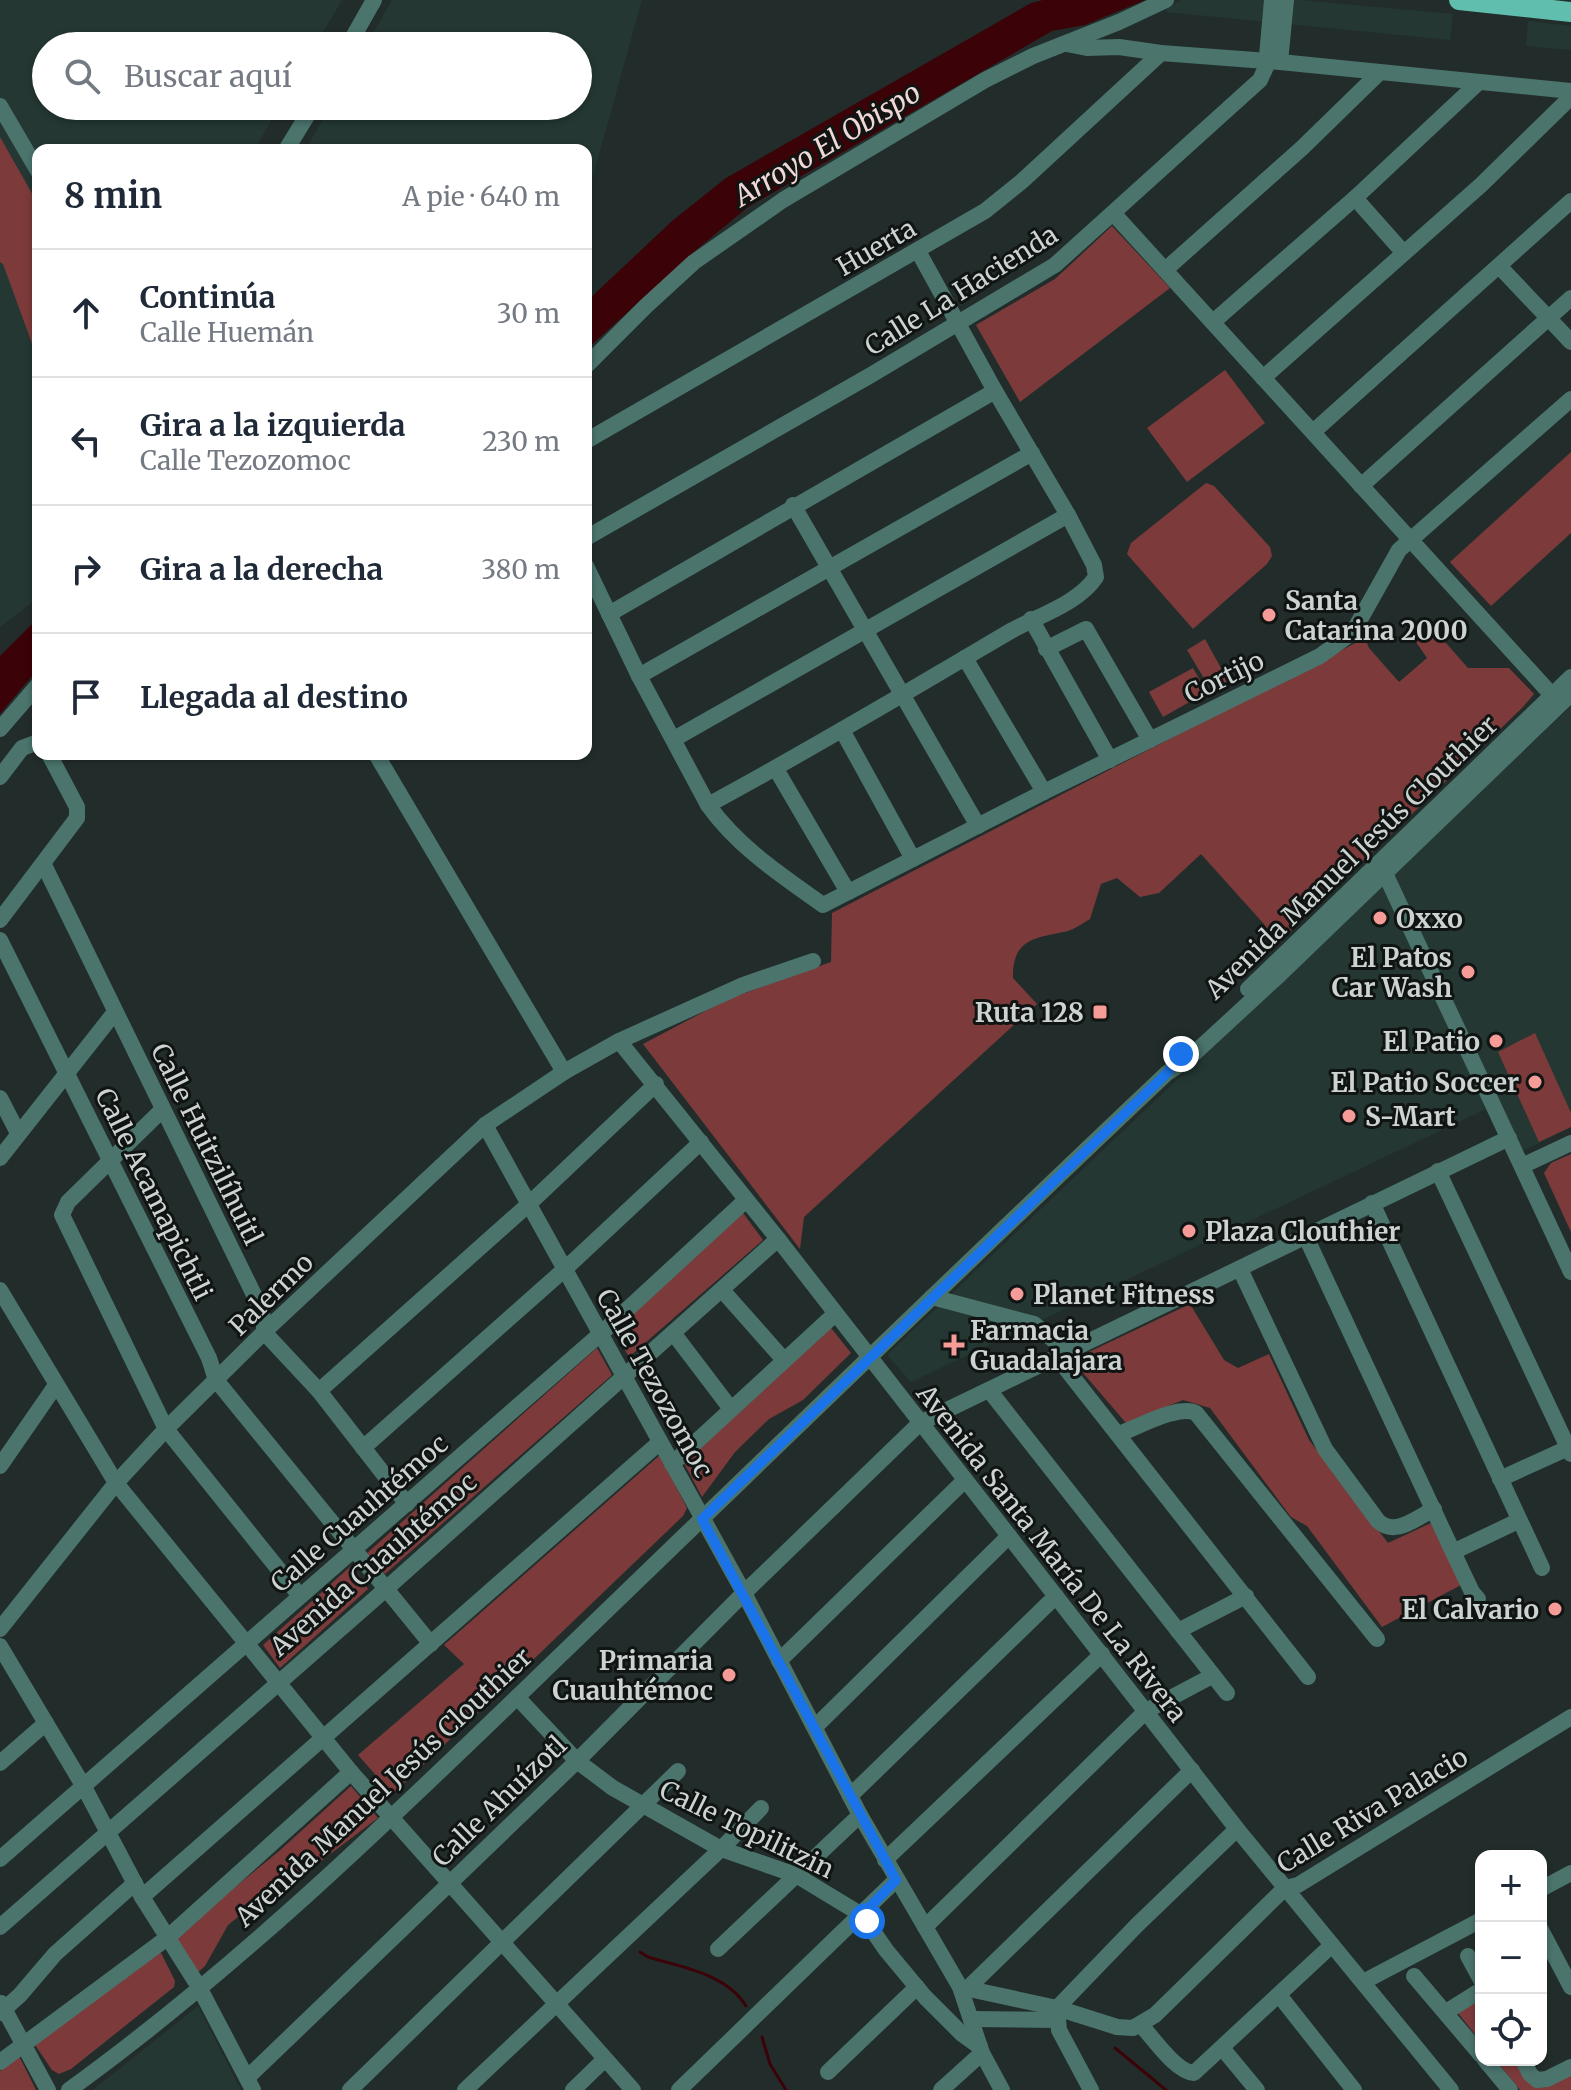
<!DOCTYPE html>
<html lang="es">
<head>
<meta charset="utf-8">
<style>
  :root { --surface:#fff; --page:#f2f2f3; --text:#1f2937; --muted:#747a83; --line:#e0e1e3 }
  body { margin:0; font-family:Merriweather,serif; background:var(--page); color:var(--text) }
  .controls { position:absolute; right:24px; bottom:24px; display:grid; overflow:hidden; border-radius:16px; box-shadow:0 2px 6px #0004 }
  .controls button { width:72px; height:72px; display:grid; place-items:center; padding:0; border:0; border-bottom:2px solid var(--line); background:var(--surface); color:var(--text); font:40px sans-serif }
  .stop { position:absolute; width:24px; height:24px; margin:-18px; border:6px solid #1a73e8; border-radius:50%; background:#fff }
  .stop.end { background:#1a73e8; border-color:#fff; box-shadow:0 2px 8px #0008 }
  .list { margin:0; padding:0; list-style:none }
  h2 { display:flex; justify-content:space-between; align-items:center; height:104px; margin:0; padding:0 32px; font-size:34px }
  h2 small { font-size:26px; font-weight:400; color:var(--muted) }
  .list li { display:grid; grid-template-columns:52px 1fr auto; gap:24px; align-items:center; box-sizing:border-box; height:128px; padding:0 32px; border-top:2px solid var(--line) }
  .list b { display:block; font-size:30px; white-space:nowrap }
  .list p { margin:0; font-size:26px; white-space:nowrap; color:var(--muted) }
  .list em { font-size:26px; font-style:normal; color:var(--muted) }
  .icon { flex:none; width:44px; height:44px; fill:none; stroke:currentColor; stroke-width:2; stroke-linecap:round; stroke-linejoin:round }
  .map { position:relative; flex:none; width:1571px; height:2090px; overflow:hidden }
  .search { position:absolute; background:var(--surface); box-shadow:0 2px 6px #0004; left:32px; top:32px; width:560px; height:88px; display:flex; align-items:center; gap:20px; box-sizing:border-box; padding:0 28px; border-radius:44px; color:var(--muted); font-size:30px }
  .panel { position:absolute; background:var(--surface); box-shadow:0 2px 6px #0004; left:32px; top:144px; width:560px; height:616px; border-radius:16px }
  .map>svg:first-child { display:block }
  .built { fill:#243733 }
  .green { fill:#7c3b3a }
  .water { fill:#3b0207 }
  .lines { fill:none; stroke-linecap:round; stroke-linejoin:round }
  .stream { stroke:#3b0207; stroke-width:3 }
  .minor { stroke:#4a746c; stroke-width:16 }
  .major { stroke:#5fbeae; stroke-width:20 }
  .route { stroke:#1a73e8; stroke-width:10 }
  .poi-dot { fill:#f59b98; stroke:#101413; stroke-width:3 }
  .labels { text-anchor:middle; dominant-baseline:central; stroke-width:6; stroke-linejoin:round; paint-order:stroke }
  .street-label { font-size:26px; fill:#ccd3d1; stroke:#101413 }
  .poi-label { font-size:26px; font-weight:bold; fill:#ccd3d1; stroke:#101413; text-anchor:start }
  .water-label { font-size:28px; font-style:italic; fill:#f1d8d6; stroke:#101413 }
</style>
</head>
<body>
<div class="map">
<svg width="1571" height="2090" viewBox="0 0 1571 2090">
  <rect width="100%" height="100%" fill="#222d2b"/>
  <g class="built">
    <polygon points="0,0 342,0 315,46 46,46 46,106 280,106 254,150 38,150 38,598 0,627"/>
    <polygon points="392,0 642,0 586,201 586,150 305,150 331,106 578,106 578,46 366,46"/>
    <polygon points="1182,0 1300,0 1453,14 1450,40 1165,12 1167,8"/>
    <polygon points="1528,21 1571,26 1571,50 1526,46"/>
    <polygon points="1571,706 1571,1127 1511,1157 1486,1109 911,1382 887,1355"/>
    <polygon points="198,2006 241,2090 93,2090"/>
  </g>
  <g class="green">
    <polygon points="0,137 38,204 38,360 3,264 0,262"/>
    <polygon points="1112,226 1170,288 1020,402 976,325 1055,279"/>
    <polygon points="1225,370 1265,423 1187,482 1147,428"/>
    <polygon points="1571,452 1571,533 1491,606 1450,562"/>
    <polygon points="1206,483 1214,486 1270,547 1272,556 1267,564 1193,629 1127,554 1131,543"/>
    <path d="M1428 631 1446 643 1468 668H1509L1534 694 1523 707 1278 943 1263 923 1201 854 1159 893 1140 897 1117 878 1101 884 1090 919C1083 923 1076 928 1068 931 1038 938 1012 937 1013 978L1037 1004 804 1217 800 1249 643 1044 728 999 831 962 832 913 1365 638 1369 648 1399 682 1427 658 1416 642Z"/>
    <polygon points="1205,639 1228,681 1211,690 1187,650"/>
    <polygon points="1193,668 1207,692 1163,717 1149,692"/>
    <polygon points="1535,1033 1571,1113 1571,1127 1539,1142 1498,1052"/>
    <polygon points="1571,1154 1571,1232 1544,1173 1551,1163"/>
    <polygon points="743,1213 763,1240 629,1357 614,1331"/>
    <polygon points="1190,1304 1224,1360 1238,1368 1269,1354 1309,1440 1388,1543 1431,1523 1461,1585 1382,1627 1307,1526 1291,1517 1210,1408 1183,1400 1126,1423 1072,1360"/>
    <polygon points="831,1328 851,1353 803,1400 769,1419 735,1452 702,1497 684,1463"/>
    <polygon points="597,1348 612,1375 385,1574 366,1554"/>
    <polygon points="660,1455 687,1508 683,1516 395,1792 389,1790 358,1755 464,1664 444,1645"/>
    <polygon points="352,1565 368,1589 280,1668 263,1645"/>
    <polygon points="351,1786 378,1818 301,1876 269,1892 228,1925 205,1966 196,1974 175,1936 278,1852"/>
    <polygon points="158,1947 175,1981 174,1987 71,2069 59,2074 52,2070 35,2045"/>
    <polygon points="1481,1999 1481,2042 1458,2013"/>
    <polygon points="19,2056 36,2090 0,2090 0,2071"/>
    <path d="M1496 2060H1519C1542 2085 1539 2090 1571 2075V2090H1520Z"/>
  </g>
  <g class="water">
    <polygon points="1043,0 1145,0 1085,25 1052,31 748,207 696,250 586,350 586,302 672,221 726,178 1031,3"/>
    <polygon points="38,618 38,669 0,714 0,656"/>
  </g>
  <g class="lines">
    <g class="stream">
      <path d="M640 1952 648 1957C681 1967 727 1974 746 2006"/>
      <polyline points="762,2037 770,2064 786,2090"/>
      <polyline points="1115,2048 1166,2090"/>
    </g>
    <g class="minor">
      <polyline points="1067,44 1087,48 1119,47 1161,53 1280,62 1571,91"/>
      <polyline points="348,46 374,0"/>
      <polyline points="1280,62 1286,0"/>
      <polyline points="0,106 38,171"/>
      <polyline points="286,150 313,106"/>
      <polyline points="1355,198 1403,252"/>
      <polyline points="1113,213 1560,704"/>
      <polyline points="1499,266 1571,342"/>
      <polyline points="1165,270 1302,148 1379,73"/>
      <polyline points="1213,322 1355,198 1478,83"/>
      <polyline points="586,366 646,306 694,262 783,200 985,80 1033,56 1119,22 1166,0"/>
      <polyline points="1263,378 1481,185 1571,97"/>
      <polyline points="1313,432 1571,201"/>
      <polyline points="586,441 985,211 1021,182 1161,53"/>
      <polyline points="1361,486 1571,298"/>
      <polyline points="793,505 978,826"/>
      <polyline points="586,538 871,375 1055,265 1260,80 1266,67 1272,0"/>
      <path d="M586 566 639 676 708 805C739 848 781 875 823 905L1044 792 1320 656 1353 632 1399 550 1571 399"/>
      <polyline points="609,614 995,391"/>
      <polyline points="1031,619 1110,760"/>
      <polyline points="1046,649 1086,629 1150,740"/>
      <polyline points="965,658 1044,792"/>
      <polyline points="639,676 1032,453"/>
      <polyline points="0,729 38,685"/>
      <polyline points="842,730 913,859"/>
      <polyline points="674,739 1068,515"/>
      <polyline points="376,754 564,1072"/>
      <polyline points="776,769 848,892"/>
      <polyline points="0,777 22,748 38,742"/>
      <path d="M708 805C810 750 909 691 1009 632 1037 616 1078 604 1096 577L1094 565 1068 515 995 391 918 251"/>
      <polyline points="44,865 258,1303 264,1320 264,1332 319,1391 407,1504"/>
      <polyline points="1382,867 1571,1272"/>
      <polyline points="0,920 77,818 77,807 49,754"/>
      <polyline points="0,940 209,1358 216,1380 431,1644"/>
      <polyline points="1248,989 1571,677"/>
      <polyline points="619,1041 778,1239 1237,1829 1451,2090"/>
      <polyline points="0,1098 18,1133"/>
      <polyline points="162,1110 68,1202 62,1215 166,1429 300,1596"/>
      <polyline points="485,1125 744,1593 860,1815 960,1987 982,2053 1002,2090"/>
      <polyline points="0,1158 115,1012"/>
      <polyline points="1522,1166 1571,1143"/>
      <polyline points="1438,1171 1571,1454"/>
      <polyline points="1372,1203 1542,1568"/>
      <polyline points="1305,1235 1453,1552 1472,1592 1478,1599"/>
      <path d="M1240 1269 1325 1449 1378 1521C1395 1537 1416 1518 1434 1509"/>
      <polyline points="0,1290 116,1483 351,1772 633,2090"/>
      <polyline points="722,1290 784,1360"/>
      <polyline points="932,1297 1034,1324 1067,1351"/>
      <polyline points="674,1334 731,1409"/>
      <polyline points="1056,1356 1308,1677"/>
      <polyline points="989,1390 1227,1693"/>
      <polyline points="319,1391 530,1203 656,1084"/>
      <path d="M1119 1434C1138 1427 1179 1404 1196 1413L1377 1639"/>
      <polyline points="363,1448 566,1268 701,1142"/>
      <polyline points="672,1464 835,1314"/>
      <polyline points="0,1466 56,1385"/>
      <polyline points="1500,1479 1568,1448"/>
      <polyline points="1453,1552 1518,1521"/>
      <polyline points="0,1629 116,1483 166,1429 264,1332 485,1125 564,1072 619,1041 743,985 813,961"/>
      <polyline points="1178,1631 1246,1596"/>
      <polyline points="0,1646 84,1787 142,1897 199,1987 253,2090"/>
      <polyline points="779,1661 965,1480"/>
      <polyline points="517,1697 577,1761 613,1788 721,1849 796,1875 862,1915 886,1950 925,1997 962,2034 980,2047"/>
      <polyline points="815,1727 1009,1536"/>
      <polyline points="0,1763 46,1723"/>
      <polyline points="850,1796 1056,1596"/>
      <polyline points="0,1859 606,1329 746,1200"/>
      <polyline points="885,1860 1102,1654"/>
      <polyline points="1541,1889 1571,1873"/>
      <polyline points="142,1897 660,1442"/>
      <polyline points="0,1927 387,1588 778,1239"/>
      <polyline points="925,1927 1146,1711 1212,1676"/>
      <polyline points="1541,1930 1571,1987"/>
      <polyline points="718,1949 860,1815"/>
      <polyline points="1468,1956 1481,1980"/>
      <polyline points="1414,1976 1481,2055"/>
      <polyline points="1363,1982 1481,1920"/>
      <polyline points="960,1987 1057,2008 1117,2027 1133,2028 1155,2015 1285,1888 1298,1885 1571,1717"/>
      <polyline points="969,1987 1192,1770"/>
      <polyline points="1279,1995 1354,2090"/>
      <polyline points="1,2003 48,2090"/>
      <polyline points="1446,2012 1481,1990"/>
      <polyline points="0,2013 20,1995 55,1954 135,1883"/>
      <polyline points="971,2019 1056,2020"/>
      <path d="M1141 2025C1153 2038 1176 2072 1194 2073L1332 1945"/>
      <polyline points="1223,2049 1257,2090"/>
      <polyline points="1485,2060 1510,2090"/>
      <polyline points="1523,2060 1530,2074 1537,2080 1547,2079 1571,2067"/>
      <polyline points="0,2062 167,1938 351,1772"/>
      <polyline points="828,2072 917,1987"/>
      <polyline points="247,2078 577,1761 744,1593 920,1423 1509,1138"/>
      <path d="M69 2090C250 1959 410 1800 570 1646 768 1455 966 1263 1167 1073L1187 1060 1277 977 1571 694"/>
      <polyline points="350,2090 678,1771"/>
      <polyline points="465,2090 721,1849 761,1808"/>
      <polyline points="573,2090 605,2059"/>
      <polyline points="679,2090 896,1880"/>
      <polyline points="941,2090 982,2053"/>
      <polyline points="1091,2090 1059,2030 1057,2008 1137,1925 1237,1829"/>
    </g>
    <polyline class="major" points="1459,0 1571,12"/>
  </g>
  <g class="lines">
    <polyline class="route" points="867,1921 862,1915 896,1880 702,1519 1167,1073 1181,1054"/>
  </g>
  <g class="poi-dot">
    <circle cx="1269" cy="615" r="8"/>
    <circle cx="1380" cy="918" r="8"/>
    <circle cx="1468" cy="972" r="8"/>
    <rect x="1092" y="1004" width="16" height="16" rx="4"/>
    <circle cx="1496" cy="1041" r="8"/>
    <circle cx="1535" cy="1082" r="8"/>
    <circle cx="1349" cy="1116" r="8"/>
    <circle cx="1189" cy="1231" r="8"/>
    <circle cx="1017" cy="1294" r="8"/>
    <path d="M950 1333h8v8h8v8h-8v8h-8v-8h-8v-8h8z"/>
    <circle cx="1555" cy="1609" r="8"/>
    <circle cx="729" cy="1675" r="8"/>
  </g>
  <g class="labels">
    <g class="street-label">
      <text transform="translate(876 247) rotate(-30)">Huerta</text>
      <text transform="translate(961 290) rotate(-32)">Calle La Hacienda</text>
      <text transform="translate(1224 677) rotate(-26)">Cortijo</text>
      <text transform="translate(1351 857) rotate(-44)">Avenida Manuel Jesús Clouthier</text>
      <text transform="translate(207 1144) rotate(64)">Calle Huitzilíhuitl</text>
      <text transform="translate(154 1194) rotate(64)">Calle Acamapichtli</text>
      <text transform="translate(271 1294) rotate(-44)">Palermo</text>
      <text transform="translate(655 1383) rotate(61)">Calle Tezozomoc</text>
      <text transform="translate(359 1513) rotate(-41)">Calle Cuauhtémoc</text>
      <text transform="translate(1052 1553) rotate(52)">Avenida Santa María De La Rivera</text>
      <text transform="translate(373 1564) rotate(-41)">Avenida Cuauhtémoc</text>
      <text transform="translate(383 1787) rotate(-43)">Avenida Manuel Jesús Clouthier</text>
      <text transform="translate(499 1801) rotate(-44)">Calle Ahuízotl</text>
      <text transform="translate(1372 1810) rotate(-31)">Calle Riva Palacio</text>
      <text transform="translate(747 1829) rotate(26)">Calle Topilitzin</text>
    </g>
    <g class="poi-label">
      <text x="1285" y="600">Santa<tspan x="1285" dy="30">Catarina 2000</tspan></text>
      <text x="1396" y="918">Oxxo</text>
      <text x="1452" y="957" text-anchor="end">El Patos<tspan x="1452" dy="30">Car Wash</tspan></text>
      <text x="1084" y="1012" text-anchor="end">Ruta 128</text>
      <text x="1480" y="1041" text-anchor="end">El Patio</text>
      <text x="1519" y="1082" text-anchor="end">El Patio Soccer</text>
      <text x="1365" y="1116">S-Mart</text>
      <text x="1205" y="1231">Plaza Clouthier</text>
      <text x="1033" y="1294">Planet Fitness</text>
      <text x="970" y="1330">Farmacia<tspan x="970" dy="30">Guadalajara</tspan></text>
      <text x="1539" y="1609" text-anchor="end">El Calvario</text>
      <text x="713" y="1660" text-anchor="end">Primaria<tspan x="713" dy="30">Cuauhtémoc</tspan></text>
    </g>
    <g class="water-label">
      <text transform="translate(827 144) rotate(-31)">Arroyo El Obispo</text>
    </g>
  </g>
</svg>
<div class="controls">
<button>+</button>
<button>−</button>
<button><svg class="icon" aria-label="locate" viewBox="0 0 24 24"><circle cx="12" cy="12" r="6"/><path d="M12 2v4M12 18v4M2 12h4M18 12h4"/></svg></button>
</div>
<div class="stop" style="left:867px;top:1921px"></div>
<div class="stop end" style="left:1181px;top:1054px"></div>
<div class="search"><svg class="icon" aria-label="search" viewBox="0 0 24 24"><circle cx="10" cy="10" r="6"/><path d="M15 15l6 6"/></svg>Buscar aquí</div>
<section class="panel">
<h2>8 min<small>A pie · 640 m</small></h2>
<ul class="list">
<li><svg class="icon" aria-label="ahead" viewBox="0 0 24 24"><path d="M12 20V5M6 11l6-6 6 6"/></svg><div><b>Continúa</b><p>Calle Huemán</p></div><em>30 m</em></li>
<li><svg class="icon" aria-label="left" viewBox="0 0 24 24"><path d="M17 20v-9H6M10 6l-5 5 5 5"/></svg><div><b>Gira a la izquierda</b><p>Calle Tezozomoc</p></div><em>230 m</em></li>
<li><svg class="icon" aria-label="right" viewBox="0 0 24 24"><path d="M7 20v-9h11M14 6l5 5-5 5"/></svg><div><b>Gira a la derecha</b></div><em>380 m</em></li>
<li><svg class="icon" aria-label="arrive" viewBox="0 0 24 24"><path d="M6 21V4h12l-3 4 3 4H6"/></svg><div><b>Llegada al destino</b></div></li>
</ul>
</section>
</div>
</body>
</html>
